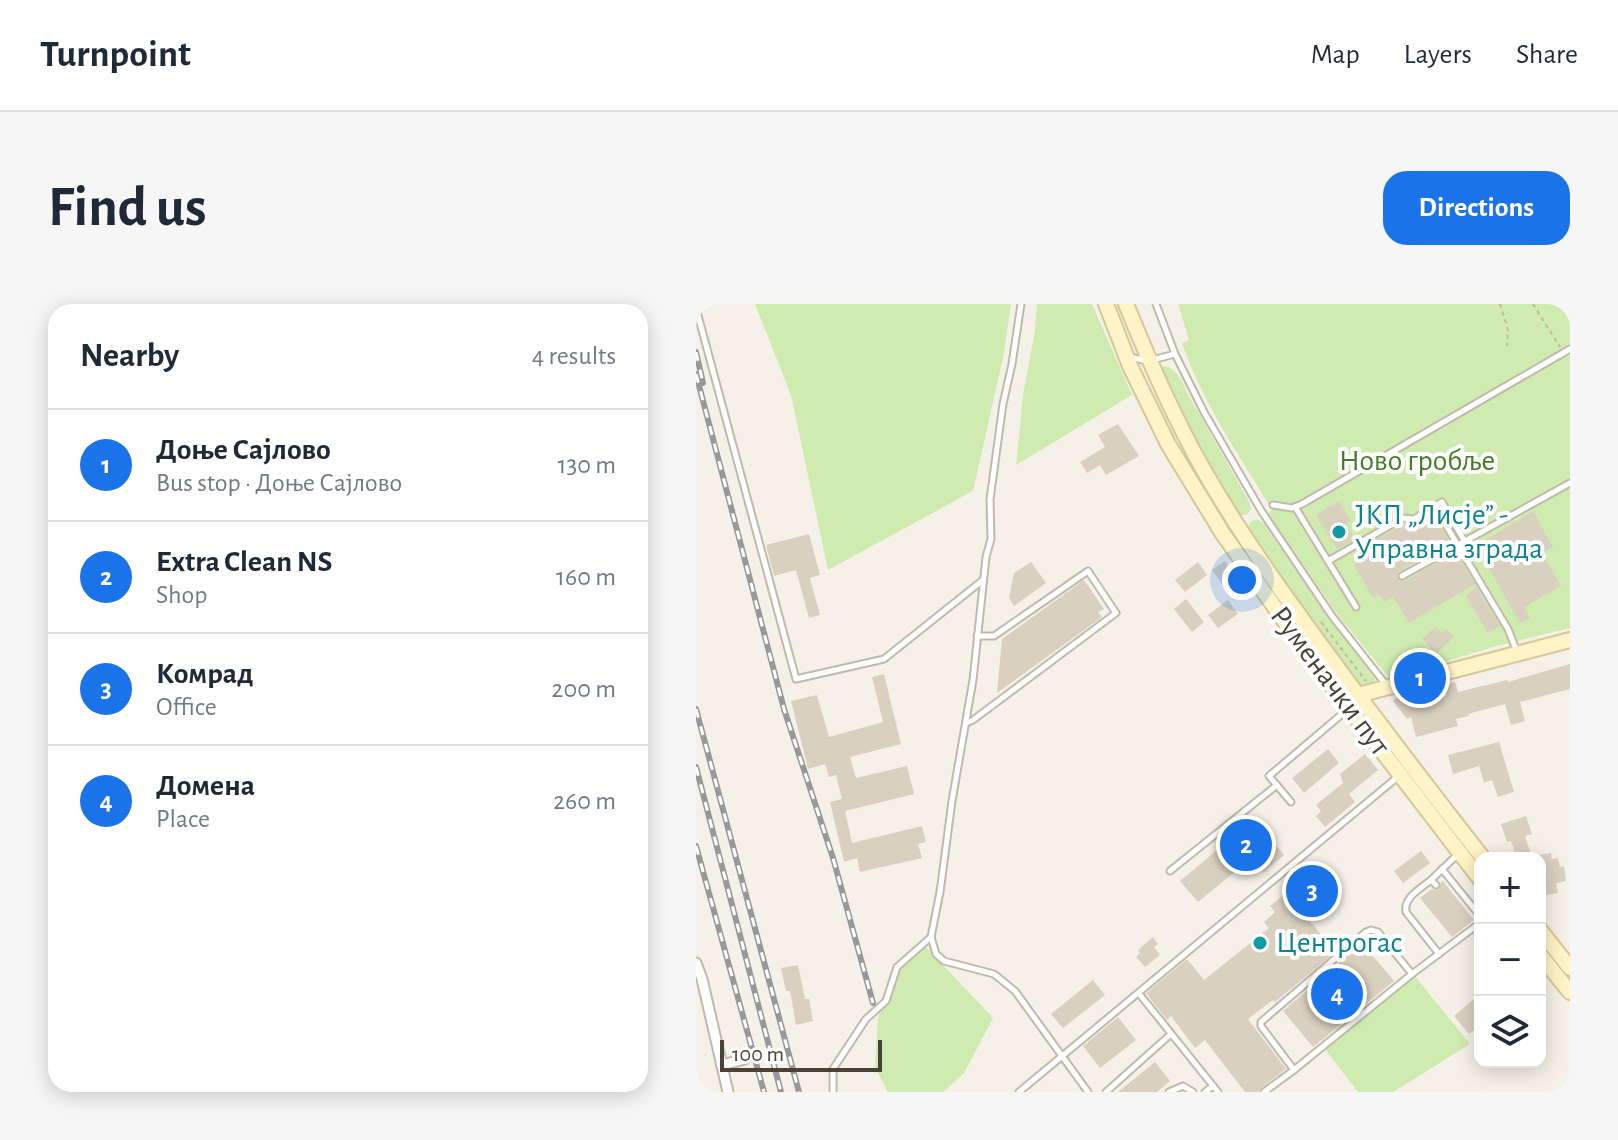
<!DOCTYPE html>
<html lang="en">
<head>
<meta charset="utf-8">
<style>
  :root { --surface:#fff; --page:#f6f6f7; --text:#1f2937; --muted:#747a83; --line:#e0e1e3; --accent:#1a73e8 }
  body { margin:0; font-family:"Alegreya Sans",sans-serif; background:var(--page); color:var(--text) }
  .controls { position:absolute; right:24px; bottom:24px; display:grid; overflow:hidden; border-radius:16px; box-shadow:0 4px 20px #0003 }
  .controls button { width:72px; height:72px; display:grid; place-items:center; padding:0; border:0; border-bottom:2px solid var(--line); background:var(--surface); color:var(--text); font:40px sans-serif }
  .scale { position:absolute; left:24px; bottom:20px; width:162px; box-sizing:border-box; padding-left:8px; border:4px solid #494236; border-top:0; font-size:22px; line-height:28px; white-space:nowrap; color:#494236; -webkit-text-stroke:6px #fff; paint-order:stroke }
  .you { position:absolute; left:546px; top:276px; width:28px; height:28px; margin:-20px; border:6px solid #fff; border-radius:50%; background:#1a73e8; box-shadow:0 0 0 12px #1a73e833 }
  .badge { display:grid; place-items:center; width:52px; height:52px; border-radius:50%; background:var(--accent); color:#fff; font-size:26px; font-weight:700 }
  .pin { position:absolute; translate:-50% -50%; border:4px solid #fff; box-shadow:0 2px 8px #0006 }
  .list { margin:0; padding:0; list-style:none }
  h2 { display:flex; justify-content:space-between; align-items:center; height:104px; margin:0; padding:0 32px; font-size:34px }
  h2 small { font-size:26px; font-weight:400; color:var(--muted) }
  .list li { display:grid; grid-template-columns:52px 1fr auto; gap:24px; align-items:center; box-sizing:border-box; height:112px; padding:0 32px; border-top:2px solid var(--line) }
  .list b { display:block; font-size:30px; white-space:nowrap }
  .list p { margin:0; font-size:26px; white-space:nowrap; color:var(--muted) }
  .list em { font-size:26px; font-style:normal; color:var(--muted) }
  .icon { flex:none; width:44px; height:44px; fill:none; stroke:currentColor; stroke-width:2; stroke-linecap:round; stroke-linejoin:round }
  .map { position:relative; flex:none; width:874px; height:788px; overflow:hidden; border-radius:24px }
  header { display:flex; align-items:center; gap:48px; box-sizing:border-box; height:112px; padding:0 40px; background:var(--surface); border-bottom:2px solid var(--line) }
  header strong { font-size:38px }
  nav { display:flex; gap:44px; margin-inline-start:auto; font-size:28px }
  .intro { display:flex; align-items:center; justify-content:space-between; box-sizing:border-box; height:192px; padding:0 48px }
  h1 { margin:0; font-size:56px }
  .button { padding:20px 36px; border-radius:24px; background:var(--accent); color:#fff; font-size:28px; font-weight:700 }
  main { display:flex; gap:48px; padding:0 48px }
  aside { flex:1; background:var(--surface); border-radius:24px; box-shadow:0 4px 20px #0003 }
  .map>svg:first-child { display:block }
  .green { fill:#cfebaf }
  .building { fill:#dad0c0 }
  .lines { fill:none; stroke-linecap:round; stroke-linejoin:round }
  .lane-casing { stroke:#c1baaa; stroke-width:9 }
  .street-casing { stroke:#c1baaa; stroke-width:13 }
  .secondary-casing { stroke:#d7c796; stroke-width:18 }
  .path { stroke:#c3b69b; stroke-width:2; stroke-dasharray:4 4; stroke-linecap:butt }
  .lane { stroke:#fff; stroke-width:5 }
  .street { stroke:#fff; stroke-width:9 }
  .secondary { stroke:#fff3c8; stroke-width:14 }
  .rail-casing { stroke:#989898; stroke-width:6 }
  .rail { stroke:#fff; stroke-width:3; stroke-dasharray:9; stroke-linecap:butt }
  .culture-dot { fill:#0f9aa8; stroke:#fff; stroke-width:3 }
  .labels { text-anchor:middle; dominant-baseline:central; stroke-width:8; stroke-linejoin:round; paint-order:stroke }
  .park-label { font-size:30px; fill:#457e26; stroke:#fff }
  .culture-label { font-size:30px; fill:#0d838f; stroke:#fff; text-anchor:start }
  .street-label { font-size:30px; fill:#494236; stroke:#fff }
</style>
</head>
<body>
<header>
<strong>Turnpoint</strong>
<nav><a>Map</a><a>Layers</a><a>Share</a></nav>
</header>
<div class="intro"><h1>Find us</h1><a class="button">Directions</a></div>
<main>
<aside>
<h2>Nearby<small>4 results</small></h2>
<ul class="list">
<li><span class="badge">1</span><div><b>Доње Сајлово</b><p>Bus stop · Доње Сајлово</p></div><em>130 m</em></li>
<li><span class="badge">2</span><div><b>Extra Clean NS</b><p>Shop</p></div><em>160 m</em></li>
<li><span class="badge">3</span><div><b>Комрад</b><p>Office</p></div><em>200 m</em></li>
<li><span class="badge">4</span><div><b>Домена</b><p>Place</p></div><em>260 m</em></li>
</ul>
</aside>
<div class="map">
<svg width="874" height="788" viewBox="0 0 874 788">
  <rect width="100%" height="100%" fill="#f5f1e8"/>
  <g class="green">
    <polygon points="59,0 315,0 307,54 277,187 132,266 95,91"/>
    <polygon points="341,0 396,0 436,91 320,161 327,91 339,27"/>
    <path d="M482 0H874V324L797 343 694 375 642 311 571 210 576 206C544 152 506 98 486 39L493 36Z"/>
    <path d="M470 62C481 66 487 77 490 87L554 199 555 206 550 211H542L516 170 464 68 466 63Z"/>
    <polygon points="561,215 568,220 624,301 679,374 678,380 666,383 664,381 618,323 552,226 554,218"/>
    <polygon points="228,641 297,714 268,769 247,788 192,788 179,763 182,714 195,672 202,659"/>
    <polygon points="718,671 774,740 697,788 662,788 629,745"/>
  </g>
  <g class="building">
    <polygon points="422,120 443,152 410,171 404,161 391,169 384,158 409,143 402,131"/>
    <polygon points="643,197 655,217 649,220 659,235 641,245 620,211"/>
    <polygon points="837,207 857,243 846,249 865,282 828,303 834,314 824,319 780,242"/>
    <polygon points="740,213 754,239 703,267 701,271 702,275 709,277 760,248 779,280 713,319 697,292 688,298 683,290 677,294 658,261 671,253 666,244 708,220 713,220 715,223 723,218 725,222"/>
    <polygon points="113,230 124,271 114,274 124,311 113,314 100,266 78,272 70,241"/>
    <polygon points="529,257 541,275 529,284 516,266"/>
    <polygon points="335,258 350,279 318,302 313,294 318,269"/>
    <polygon points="502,258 511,271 489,288 479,276"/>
    <polygon points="388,276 408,305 402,308 406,313 301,389 306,335"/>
    <polygon points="780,282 804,322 792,329 770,292"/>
    <polygon points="490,295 508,318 496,328 478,305"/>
    <polygon points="532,296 542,310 522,324 512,311"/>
    <polygon points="739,323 746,329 750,325 758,333 740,350 726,335"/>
    <polygon points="874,360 874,385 824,398 829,417 815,421 809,400 772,410 773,412 760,415 762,422 720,433 715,413 711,415 697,397 706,390 714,401 750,392 747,381 759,378 762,388 811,376 812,378"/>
    <polygon points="188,370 205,440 154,453 160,474 211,462 218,490 149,507 156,539 226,522 230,538 222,540 226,554 164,568 161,554 148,558 134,498 146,495 140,471 133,473 129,460 112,465 95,397 121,391 133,433 187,418 176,373"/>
    <polygon points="803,438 818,488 802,493 796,476 788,479 783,462 757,470 752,451"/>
    <polygon points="632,445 643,459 608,489 596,474"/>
    <polygon points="669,450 682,466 653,490 659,498 629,523 620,512 625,507 620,501 647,479 644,470"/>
    <polygon points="830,512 836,530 829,532 836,554 821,554 815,537 811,538 805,520"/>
    <polygon points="560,513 572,527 570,529 588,551 568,568 556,554 502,598 484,577"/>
    <polygon points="725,547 734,559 707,579 698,567"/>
    <polygon points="855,549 856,555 862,554 864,563 868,562 870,577 860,579 862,589 850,591 844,564 844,551"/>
    <polygon points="615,569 634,593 610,612 639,648 579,698 577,696 552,715 590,765 565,784 562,788 549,788 509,736 499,744 475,712 471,716 450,689 491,655 508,676 573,624 568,618 579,608 574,602"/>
    <polygon points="746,576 778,616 756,633 724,594 736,585 739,586 743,585"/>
    <polygon points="457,633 462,640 458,643 464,651 449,663 440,653 444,649 442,646"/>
    <polygon points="666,639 698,677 617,743 587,707"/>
    <polygon points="102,661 109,695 113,695 117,717 100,721 94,687 90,687 85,664"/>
    <polygon points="397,676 409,691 367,724 355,710"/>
    <polygon points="784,690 784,721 773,730 758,712"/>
    <polygon points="422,713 440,736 404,764 387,742"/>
    <polygon points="459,758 474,777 461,788 422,788"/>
  </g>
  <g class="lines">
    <g class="lane-casing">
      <g id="lane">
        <polyline points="460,0 479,50 509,110 566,208 636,312 691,382"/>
        <polyline points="0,4 100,375 188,355 287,276"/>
        <polyline points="433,53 452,57 479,50"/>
        <polyline points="577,201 596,204 606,200 874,45"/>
        <polyline points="599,203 660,303"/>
        <polyline points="751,223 812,325 821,348"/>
        <polyline points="632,257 707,214 718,215 746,198 769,238"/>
        <polyline points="706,272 874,179"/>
        <polyline points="270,419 277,416 420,309 392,267 298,332 281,332"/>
        <polyline points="595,498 573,472 652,405"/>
        <polyline points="746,565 784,612"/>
        <polyline points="474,567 581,481"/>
        <path d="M735 576C725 584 707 594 710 608L743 650"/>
        <polyline points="740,581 735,576 763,549"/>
        <polyline points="235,633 240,650 248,657 298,670 319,687 392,788"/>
        <polyline points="445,692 522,788"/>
        <polyline points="598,766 565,722 565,718 670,628 675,626 682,628 716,670 784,619"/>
        <polyline points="137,788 137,765 170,715 190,697 201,663 235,633 244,588 256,497 277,376 290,253 295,235 294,195 307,100 316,60 325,0"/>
        <polyline points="323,788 704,471"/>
        <polyline points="410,788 475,730"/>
        <polyline points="473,788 487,782 497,788"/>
        <polyline points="509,788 517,782"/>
        <polyline points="568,788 598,766 716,670"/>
      </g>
    </g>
    <g class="street-casing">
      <g id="street">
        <polyline points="0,659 6,675 32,788"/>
        <polyline points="26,761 49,755"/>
      </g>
    </g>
    <g class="secondary-casing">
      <g id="secondary">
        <polyline points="410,0 434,62 472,140 527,230 614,353 784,575"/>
        <path d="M430 0C453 57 477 112 507 165 552 244 607 317 661 390 703 445 744 500 787 554"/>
        <polyline points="662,391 874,336"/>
        <polyline points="844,626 874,664"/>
        <polyline points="844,651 874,688"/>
      </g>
    </g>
    <g class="path">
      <polyline points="804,0 812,26 811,42"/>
      <polyline points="837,0 864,43"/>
      <polyline points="625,318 670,377"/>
    </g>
    <use href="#lane" class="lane"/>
    <use href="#street" class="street"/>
    <use href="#secondary" class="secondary"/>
    <g class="rail-casing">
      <g id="rail">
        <polyline points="0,48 7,79"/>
        <polyline points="0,70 88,405 137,554 177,699"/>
        <polyline points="0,405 103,788"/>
        <polyline points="0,463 85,788"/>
        <polyline points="0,542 68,788"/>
      </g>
    </g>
    <use href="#rail" class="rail"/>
  </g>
  <g class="culture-dot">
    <circle cx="643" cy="228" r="8"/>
    <circle cx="564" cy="639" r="8"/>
  </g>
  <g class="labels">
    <g class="park-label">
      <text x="721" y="157">Ново гробље</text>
    </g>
    <g class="culture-label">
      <text x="659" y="211">ЈКП „Лисје” -<tspan x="659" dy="34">Управна зграда</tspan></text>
      <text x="580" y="639">Центрогас</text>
    </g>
    <g class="street-label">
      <text transform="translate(634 377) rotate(53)">Руменачки пут</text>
    </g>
  </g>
</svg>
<div class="controls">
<button>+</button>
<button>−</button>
<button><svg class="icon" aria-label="layers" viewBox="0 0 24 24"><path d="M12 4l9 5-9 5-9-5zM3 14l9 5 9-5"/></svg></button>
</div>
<div class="scale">100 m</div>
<div class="you"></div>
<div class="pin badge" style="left:724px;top:374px">1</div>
<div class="pin badge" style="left:550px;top:541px">2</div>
<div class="pin badge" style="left:616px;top:587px">3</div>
<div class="pin badge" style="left:641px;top:690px">4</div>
</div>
</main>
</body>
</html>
